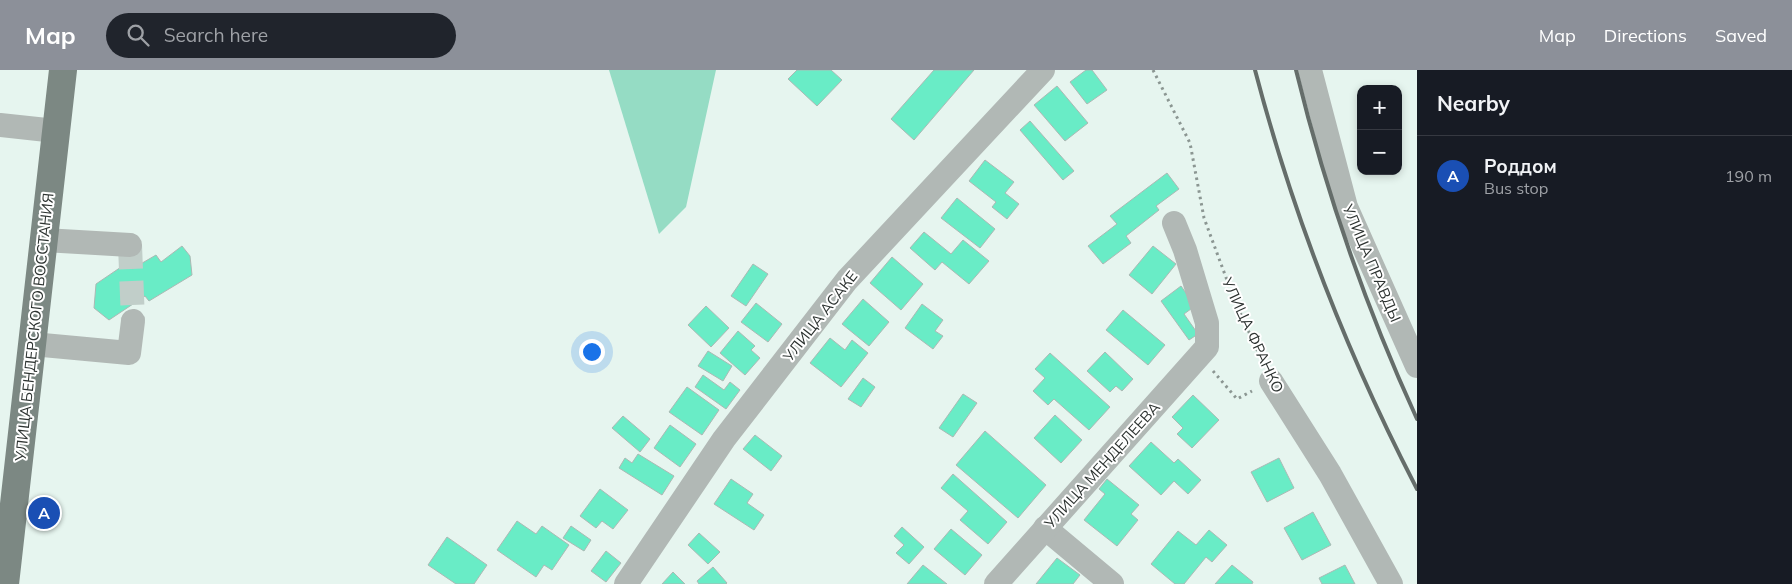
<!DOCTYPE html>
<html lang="en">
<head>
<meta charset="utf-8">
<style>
  :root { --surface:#171b24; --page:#20242c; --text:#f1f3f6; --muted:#9ea1a6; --line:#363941; --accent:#8c9099 }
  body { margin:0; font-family:Mulish,sans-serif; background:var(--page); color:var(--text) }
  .controls { position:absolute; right:15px; top:15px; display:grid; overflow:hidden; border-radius:10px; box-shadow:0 2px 8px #0003 }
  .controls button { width:45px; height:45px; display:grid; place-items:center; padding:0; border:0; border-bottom:1px solid var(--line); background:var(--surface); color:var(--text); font:25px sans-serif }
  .you { position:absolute; left:591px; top:281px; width:18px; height:18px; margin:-12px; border:4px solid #fff; border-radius:50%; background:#1a73e8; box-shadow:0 0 0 8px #1a73e833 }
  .badge { display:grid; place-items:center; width:32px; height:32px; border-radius:50%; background:var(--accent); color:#fff; font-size:16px; font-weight:700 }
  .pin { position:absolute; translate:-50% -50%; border:2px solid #fff; box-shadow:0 1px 5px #0006 }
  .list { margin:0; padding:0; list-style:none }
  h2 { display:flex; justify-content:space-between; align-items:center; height:65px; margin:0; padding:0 20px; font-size:21px }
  h2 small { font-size:16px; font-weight:400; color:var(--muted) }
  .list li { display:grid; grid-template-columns:32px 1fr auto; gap:15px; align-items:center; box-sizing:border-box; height:80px; padding:0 20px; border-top:1px solid var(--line) }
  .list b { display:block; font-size:19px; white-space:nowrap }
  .list p { margin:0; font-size:16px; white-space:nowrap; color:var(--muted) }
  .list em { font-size:16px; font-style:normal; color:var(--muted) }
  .icon { flex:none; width:28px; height:28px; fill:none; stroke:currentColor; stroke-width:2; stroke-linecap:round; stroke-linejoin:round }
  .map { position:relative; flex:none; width:1417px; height:514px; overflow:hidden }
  header { display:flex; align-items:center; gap:30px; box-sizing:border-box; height:70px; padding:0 25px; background:var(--accent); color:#fff }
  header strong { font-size:24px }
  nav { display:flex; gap:28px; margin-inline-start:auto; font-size:18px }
  .search { width:350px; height:45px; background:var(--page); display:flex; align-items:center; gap:12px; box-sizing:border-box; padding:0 18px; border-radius:28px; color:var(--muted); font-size:19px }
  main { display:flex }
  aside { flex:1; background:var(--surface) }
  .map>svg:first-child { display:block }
  .green { fill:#95dcc4 }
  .building { fill:#69ecc6; stroke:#abb9b4 }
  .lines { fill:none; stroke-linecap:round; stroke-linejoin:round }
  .minor-tunnel { stroke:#c1cec9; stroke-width:24; stroke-dasharray:24 12; stroke-linecap:butt }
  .path { stroke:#8b9692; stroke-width:3; stroke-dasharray:2.5 4; stroke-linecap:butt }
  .minor { stroke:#b1b8b5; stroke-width:24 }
  .major { stroke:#7c8883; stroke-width:28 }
  .rail { stroke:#656d6a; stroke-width:4 }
  .labels { text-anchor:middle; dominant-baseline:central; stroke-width:4; stroke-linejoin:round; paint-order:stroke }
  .street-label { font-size:15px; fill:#2d3331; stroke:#fff }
</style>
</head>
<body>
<header>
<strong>Map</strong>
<div class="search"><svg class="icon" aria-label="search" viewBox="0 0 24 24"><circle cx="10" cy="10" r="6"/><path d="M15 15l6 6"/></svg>Search here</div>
<nav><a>Map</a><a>Directions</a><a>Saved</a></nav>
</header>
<main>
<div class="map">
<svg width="1417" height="514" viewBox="0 0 1417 514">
  <rect width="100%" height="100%" fill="#e6f5ef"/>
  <polygon class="green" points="609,0 716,0 686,137 659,164"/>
  <g class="building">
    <polygon points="797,0 831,0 842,10 817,36 788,9"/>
    <polygon points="934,0 974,0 914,70 891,49"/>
    <polygon points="1086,0 1092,0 1107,20 1087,34 1070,12"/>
    <polygon points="1057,16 1088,53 1065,71 1034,35"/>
    <polygon points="1030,51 1074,101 1063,110 1020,60"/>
    <polygon points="985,90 1014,112 1005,123 1019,134 1007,149 992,137 996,132 969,111"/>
    <polygon points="1167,103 1179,119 1156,136 1159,140 1126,166 1131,173 1103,194 1088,176 1117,154 1110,146"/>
    <polygon points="957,128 995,159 980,178 941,148"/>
    <polygon points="924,162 951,184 963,170 989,191 969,214 942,192 935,200 910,178"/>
    <polygon points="182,176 190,186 192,205 149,231 145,226 109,250 94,238 96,214 127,193 132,199 156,185 161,192"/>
    <polygon points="1153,176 1176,194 1152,224 1129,205"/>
    <polygon points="892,187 923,214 901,240 870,213"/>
    <polygon points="753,194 768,204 746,236 731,226"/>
    <polygon points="1181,216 1195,236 1184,244 1198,264 1189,270 1161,231"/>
    <polygon points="863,229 889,252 869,276 842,254"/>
    <polygon points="756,233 782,254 768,272 741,252"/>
    <polygon points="922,234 943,250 935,261 943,266 933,279 905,258"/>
    <polygon points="706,236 729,258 711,277 688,255"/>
    <polygon points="1123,240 1165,275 1148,295 1106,260"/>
    <polygon points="738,261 755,276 751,280 760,288 745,305 720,283"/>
    <polygon points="830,268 845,280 852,270 868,283 841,317 810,293"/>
    <polygon points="708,281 732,296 723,311 698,296"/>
    <polygon points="1105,282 1133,309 1122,321 1116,316 1110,322 1087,301"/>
    <polygon points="1050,283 1110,337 1089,360 1054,329 1048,335 1033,321 1045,308 1035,299"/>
    <polygon points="703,305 724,320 730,312 740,320 726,339 695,317"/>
    <polygon points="863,308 875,317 861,337 848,329"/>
    <polygon points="687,317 719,340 702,365 669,342"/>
    <polygon points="963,324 977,333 953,367 939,358"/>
    <polygon points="1193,325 1219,350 1192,378 1177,364 1183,358 1172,347"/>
    <polygon points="1055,345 1082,370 1061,393 1034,368"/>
    <polygon points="623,346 650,369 640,382 612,358"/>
    <polygon points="670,355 696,374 680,397 654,378"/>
    <polygon points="985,361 1046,415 1018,448 956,395"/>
    <polygon points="755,365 782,386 771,401 743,379"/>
    <polygon points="1151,372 1174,393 1178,389 1201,410 1188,424 1174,411 1161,425 1129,396"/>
    <polygon points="638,384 674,406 662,425 619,398 625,388 632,393"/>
    <polygon points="1279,388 1294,418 1267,432 1251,402"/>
    <polygon points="953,404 1007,452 988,474 960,450 968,441 941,418"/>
    <polygon points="731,409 753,424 747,433 764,445 754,460 714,434"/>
    <polygon points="1107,409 1139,435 1131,444 1138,450 1117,476 1084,450 1105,424 1099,419"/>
    <polygon points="600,419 628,440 613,459 602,451 596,458 580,446"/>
    <polygon points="1313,442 1331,475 1302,490 1284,458"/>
    <polygon points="517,451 536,464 542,456 569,475 552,500 544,495 536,507 497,480"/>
    <polygon points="571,456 591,470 584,481 563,468"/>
    <polygon points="902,457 924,477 909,494 896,483 904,475 894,466"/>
    <polygon points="951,459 982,485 965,505 934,479"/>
    <polygon points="1209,460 1227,475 1212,492 1206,487 1184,514 1175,514 1151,494 1178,461 1196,475"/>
    <polygon points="699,463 720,482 708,494 688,475"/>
    <polygon points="447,467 487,495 474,514 456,514 428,495"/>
    <polygon points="606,481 621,493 606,512 591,501"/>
    <polygon points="1057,488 1080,505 1073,514 1036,514"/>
    <polygon points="923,495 947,514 907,514"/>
    <polygon points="1232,495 1253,512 1252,514 1215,514"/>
    <polygon points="1345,495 1355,514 1322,514 1319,508"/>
    <polygon points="713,497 727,513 726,514 699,514 697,511"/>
    <polygon points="673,502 685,514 662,514"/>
  </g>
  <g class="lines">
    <polyline class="minor-tunnel" points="130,175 133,251"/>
    <g class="path">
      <polyline points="1153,0 1190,73 1204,148 1234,229 1262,291"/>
      <polyline points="1213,301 1237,329 1252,321"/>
    </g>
    <g class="minor">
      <polyline points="1310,0 1346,137 1417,296"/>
      <polyline points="0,55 56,61"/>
      <polyline points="44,170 130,175"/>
      <polyline points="32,274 129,283 133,251"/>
      <polyline points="1271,311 1330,404 1391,514"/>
      <polyline points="1045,458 1112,514"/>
      <polyline points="626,514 724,369 847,210 1043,0"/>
      <polyline points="996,514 1207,277 1207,253 1185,180 1174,153"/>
    </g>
    <polyline class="major" points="5,514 63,0"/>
    <g class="rail">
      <path d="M1255 0C1293 145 1348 286 1417 419"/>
      <path d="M1296 0C1325 119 1366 238 1417 349"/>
    </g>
  </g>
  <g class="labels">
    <g class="street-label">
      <text transform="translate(1372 193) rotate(67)">УЛИЦА ПРАВДЫ</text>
      <text transform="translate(820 246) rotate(-52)">УЛИЦА АСАКЕ</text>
      <text transform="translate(34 257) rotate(-84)">УЛИЦА БЕНДЕРСКОГО ВОССТАНИЯ</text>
      <text transform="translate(1253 265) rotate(65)">УЛИЦА ФРАНКО</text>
      <text transform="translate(1102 395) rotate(-48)">УЛИЦА МЕНДЕЛЕЕВА</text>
    </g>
  </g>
</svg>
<div class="controls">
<button>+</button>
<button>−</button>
</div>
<div class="you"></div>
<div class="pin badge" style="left:44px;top:443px;background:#1a4fb4">A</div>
</div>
<aside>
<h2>Nearby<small></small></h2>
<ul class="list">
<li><span class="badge" style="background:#1a4fb4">A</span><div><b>Роддом</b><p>Bus stop</p></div><em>190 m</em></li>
</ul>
</aside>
</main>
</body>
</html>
